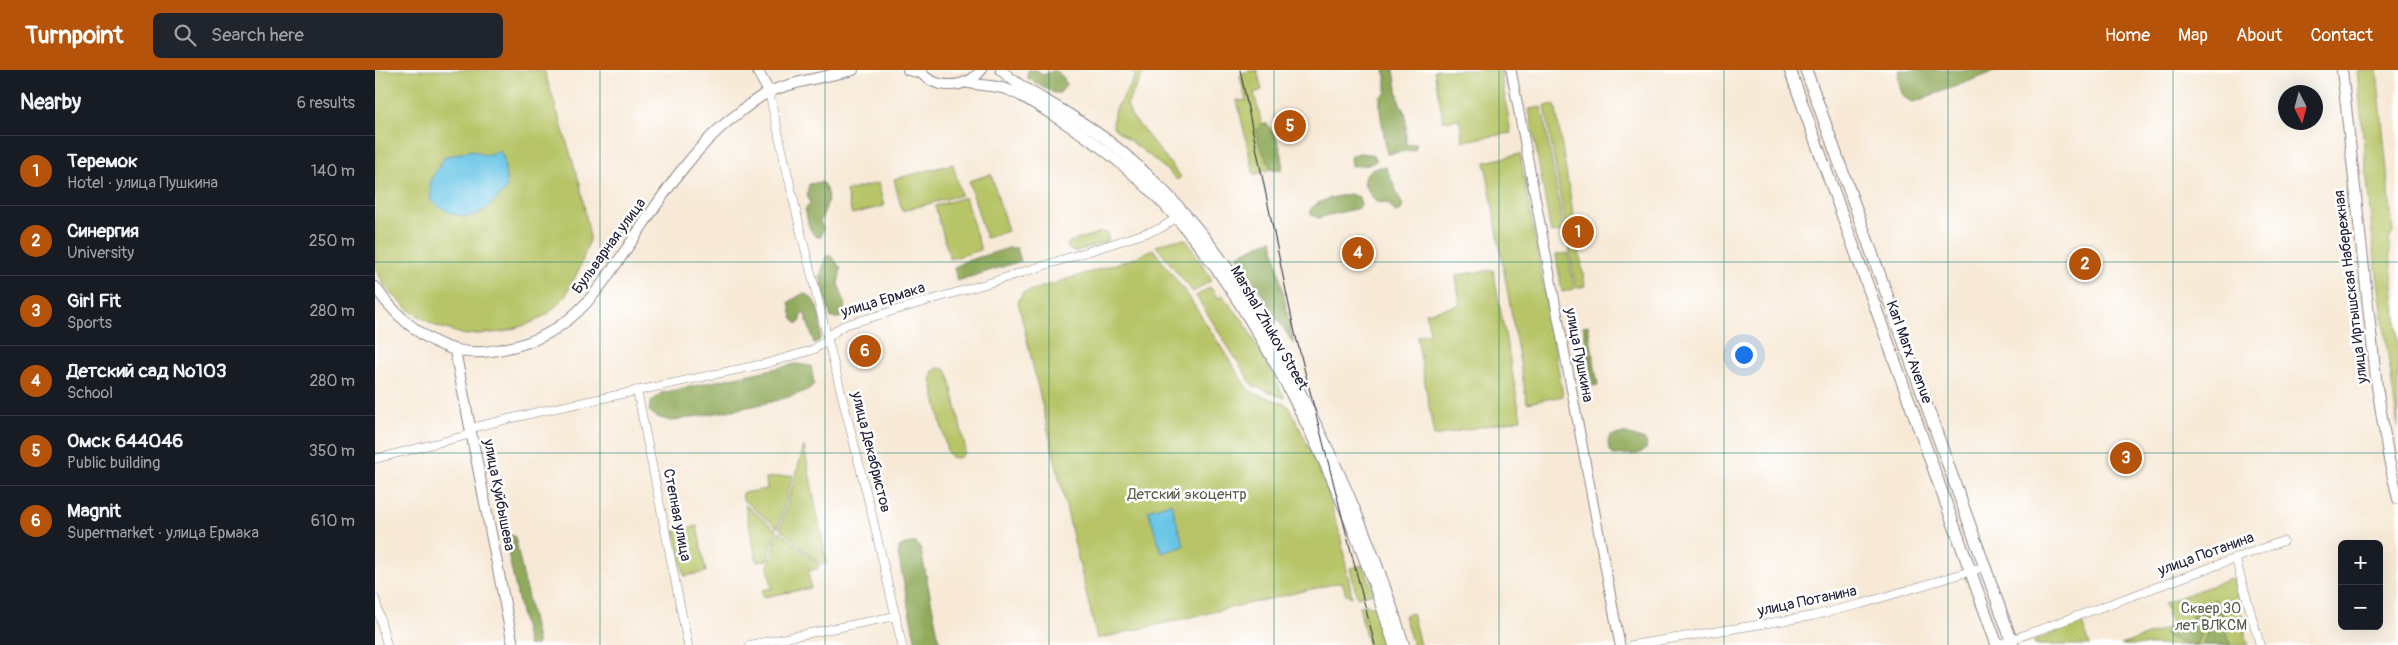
<!DOCTYPE html>
<html lang="en">
<head>
<meta charset="utf-8">
<style>
  :root { --surface:#171b24; --page:#20242c; --text:#f1f3f6; --muted:#9ea1a6; --line:#363941; --accent:#b45309 }
  body { margin:0; font-family:Pangolin,sans-serif; background:var(--page); color:var(--text) }
  .controls { position:absolute; right:15px; bottom:15px; display:grid; overflow:hidden; border-radius:8px; box-shadow:0 5px 20px #0002 }
  .controls button { width:45px; height:45px; display:grid; place-items:center; padding:0; border:0; border-bottom:1px solid var(--line); background:var(--surface); color:var(--text); font:25px sans-serif }
  .compass { position:absolute; left:1903px; top:15px; width:45px; height:45px; border-radius:50%; background:var(--surface); box-shadow:0 5px 20px #0002; rotate:174deg }
  .you { position:absolute; left:1368px; top:284px; width:18px; height:18px; margin:-12px; border:4px solid #fff; border-radius:50%; background:#1a73e8; box-shadow:0 0 0 8px #1a73e833 }
  .badge { display:grid; place-items:center; width:32px; height:32px; border-radius:50%; background:var(--accent); color:#fff; font-size:16px; font-weight:700 }
  .pin { position:absolute; translate:-50% -50%; border:2px solid #fff; box-shadow:0 1px 5px #0006 }
  .list { margin:0; padding:0; list-style:none }
  h2 { display:flex; justify-content:space-between; align-items:center; height:65px; margin:0; padding:0 20px; font-size:21px }
  h2 small { font-size:16px; font-weight:400; color:var(--muted) }
  .list li { display:grid; grid-template-columns:32px 1fr auto; gap:15px; align-items:center; box-sizing:border-box; height:70px; padding:0 20px; border-top:1px solid var(--line) }
  .list b { display:block; font-size:19px; white-space:nowrap }
  .list p { margin:0; font-size:16px; white-space:nowrap; color:var(--muted) }
  .list em { font-size:16px; font-style:normal; color:var(--muted) }
  .icon { flex:none; width:28px; height:28px; fill:none; stroke:currentColor; stroke-width:2; stroke-linecap:round; stroke-linejoin:round }
  .map { position:relative; flex:none; width:2023px; height:575px; overflow:hidden }
  header { display:flex; align-items:center; gap:30px; box-sizing:border-box; height:70px; padding:0 25px; background:var(--accent); color:#fff }
  header strong { font-size:24px }
  nav { display:flex; gap:28px; margin-inline-start:auto; font-size:18px }
  .search { width:350px; height:45px; background:var(--page); display:flex; align-items:center; gap:12px; box-sizing:border-box; padding:0 18px; border-radius:8px; color:var(--muted); font-size:19px }
  main { display:flex }
  aside { flex:1; background:var(--surface) }
  .map>svg:first-child { display:block }
  .green { fill:#b7c567; stroke:#6c7451 }
  .forest { fill:#91aa5c; stroke:#5a664c }
  .water { fill:#68c5e6; stroke:#457490 }
  .lines { fill:none; stroke-linecap:round; stroke-linejoin:round }
  .minor-casing { stroke:#8c8688; stroke-width:9 }
  .tertiary-casing { stroke:#8c8688; stroke-width:11 }
  .secondary-casing { stroke:#8c8688; stroke-width:12 }
  .primary-casing { stroke:#8c8688; stroke-width:13 }
  .minor { stroke:#fff; stroke-width:8 }
  .tertiary { stroke:#fff; stroke-width:9 }
  .secondary { stroke:#fff; stroke-width:10 }
  .primary { stroke:#fff; stroke-width:11 }
  .tram { stroke:#22223b; stroke-width:1 }
  .grid { fill:none; stroke:#0f766e; stroke-width:1; stroke-opacity:0.55 }
  .labels { text-anchor:middle; dominant-baseline:central; stroke-width:5; stroke-linejoin:round; paint-order:stroke }
  .street-label { font-size:15px; fill:#22223b; stroke:#fff }
  .park-label { font-size:15px; fill:#565b4a; stroke:#fff }
</style>
</head>
<body>
<header>
<strong>Turnpoint</strong>
<div class="search"><svg class="icon" aria-label="search" viewBox="0 0 24 24"><circle cx="10" cy="10" r="6"/><path d="M15 15l6 6"/></svg>Search here</div>
<nav><a>Home</a><a>Map</a><a>About</a><a>Contact</a></nav>
</header>
<main>
<aside>
<h2>Nearby<small>6 results</small></h2>
<ul class="list">
<li><span class="badge">1</span><div><b>Теремок</b><p>Hotel · улица Пушкина</p></div><em>140 m</em></li>
<li><span class="badge">2</span><div><b>Синергия</b><p>University</p></div><em>250 m</em></li>
<li><span class="badge">3</span><div><b>Girl Fit</b><p>Sports</p></div><em>280 m</em></li>
<li><span class="badge">4</span><div><b>Детский сад №103</b><p>School</p></div><em>280 m</em></li>
<li><span class="badge">5</span><div><b>Омск 644046</b><p>Public building</p></div><em>350 m</em></li>
<li><span class="badge">6</span><div><b>Magnit</b><p>Supermarket · улица Ермака</p></div><em>610 m</em></li>
</ul>
</aside>
<div class="map">
<svg width="2023" height="575" viewBox="0 0 2023 575">
  <rect width="100%" height="100%" fill="#fff"/>
  <filter id="ink" filterUnits="userSpaceOnUse"><feTurbulence type="fractalNoise" baseFrequency=".02" numOctaves="2"/><feDisplacementMap in="SourceGraphic" scale="10" xChannelSelector="R" yChannelSelector="G"/><feConvolveMatrix kernelMatrix="1 2 1 2 8 2 1 2 1" color-interpolation-filters="sRGB"/></filter>
  <filter id="wash" filterUnits="userSpaceOnUse"><feTurbulence type="fractalNoise" baseFrequency=".0096" numOctaves="4" result="noise"/><feDisplacementMap in="SourceGraphic" scale="20" xChannelSelector="R" yChannelSelector="G"/><feGaussianBlur stdDeviation="1.12" result="paint"/><feColorMatrix in="noise" values="0 0 0 0 0 0 0 0 0 0 0 0 0 0 0 0 0 1.4 0 .05"/><feComposite in="paint" operator="in"/></filter>
  <g filter="url(#wash)">
    <rect width="100%" height="100%" fill="#f7e9d6"/>
    <g class="green">
      <polygon points="0,0 169,0 205,114 215,168 206,195 190,227 173,244 153,254 128,262 90,265 61,256 34,240 11,218 0,198"/>
      <path d="M753 0H770L752 34 756 45 806 107 802 110C783 90 759 75 738 57L739 42 761 5Z"/>
      <polygon points="882,0 887,20 879,23 898,98 879,105 862,30 871,31 865,6 869,2"/>
      <polygon points="1059,0 1125,0 1136,63 1088,71 1084,49 1068,51"/>
      <polygon points="1982,0 2002,0 2018,162 2014,170 2023,271 2023,358 1998,175"/>
      <polygon points="1180,34 1210,216 1201,218 1170,36"/>
      <polygon points="1167,37 1189,161 1176,163 1154,39"/>
      <polygon points="1145,84 1188,326 1152,333 1110,92"/>
      <polygon points="578,94 586,125 527,141 519,109"/>
      <polygon points="616,104 633,161 611,168 594,111"/>
      <polygon points="503,113 509,136 477,144 471,121"/>
      <polygon points="590,127 606,180 575,189 560,136"/>
      <polygon points="267,135 268,142 251,164 241,163 239,158 241,151"/>
      <polygon points="726,162 732,163 733,169 731,172 699,182 693,179 692,174 695,172"/>
      <polygon points="811,169 837,210 818,222 781,176 797,170"/>
      <polygon points="778,179 814,227 874,321 912,335 920,348 951,416 966,469 977,527 971,524 967,512 722,569 643,232 648,223 760,188"/>
      <polygon points="1193,183 1199,219 1187,222 1181,185"/>
      <polygon points="1118,200 1146,349 1059,366 1042,266 1055,263 1051,243 1085,235 1081,205"/>
      <polygon points="835,217 843,228 848,226 869,252 910,328 878,316 821,226"/>
      <polygon points="563,298 570,299 574,305 590,377 589,384 583,388 576,387 572,381 556,309 557,302"/>
      <polygon points="429,376 452,493 446,495 405,459"/>
      <polygon points="418,405 403,458 368,430 367,423 392,419 391,408"/>
      <polygon points="370,435 402,460 392,490 382,492"/>
      <polygon points="322,456 331,502 309,506 300,461"/>
      <polygon points="404,461 444,495 443,499 433,501 436,518 388,527 387,520 397,518 393,497"/>
      <polygon points="988,495 999,523 982,527 975,498"/>
      <polygon points="1858,508 1873,575 1746,575 1797,556 1789,533"/>
      <polygon points="992,535 1001,537 1015,575 993,575 984,536"/>
      <polygon points="1037,543 1045,575 1038,575 1029,546"/>
      <polygon points="1707,552 1715,575 1660,575 1659,571"/>
    </g>
    <g class="forest">
      <polygon points="653,0 662,0 668,5 680,0 689,8 691,15 685,23 679,23 652,8"/>
      <polygon points="1009,0 1019,0 1024,31 1031,45 1031,75 1042,73 1040,80 1012,84 1005,41 1005,27 1011,23 1011,7"/>
      <path d="M1523 0H1624L1539 32C1524 30 1524 12 1523 0Z"/>
      <path d="M887 53 892 54C901 65 910 84 907 99L903 101 897 100 884 74 881 62Z"/>
      <polygon points="984,83 997,84 1001,88 1001,91 993,95 976,96 975,87"/>
      <path d="M1004 97H1011L1028 136 1024 143 1020 142C1013 132 1013 133 1001 132 990 117 979 105 1004 97Z"/>
      <path d="M447 112C457 127 452 136 445 151L448 159 446 166 442 167C432 161 433 149 430 139L435 134 432 124 434 114Z"/>
      <path d="M974 124 984 127 986 134 984 138 943 148 936 145 935 140C943 129 962 127 974 124Z"/>
      <polygon points="897,169 919,275 862,185"/>
      <polygon points="634,178 642,178 646,191 582,211 579,198 588,192"/>
      <path d="M451 186H457L466 199 463 214C467 223 474 240 465 248H456L445 207Z"/>
      <path d="M427 224C444 223 449 259 444 271L439 273 430 244H426V251L422 254 417 248 414 232Z"/>
      <polygon points="1213,255 1223,315 1218,316 1208,256"/>
      <path d="M421 294 436 296 439 314C430 331 320 346 296 351L282 347 274 341 276 332 286 323Z"/>
      <path d="M1249 363 1270 370 1272 374 1271 379 1263 384 1238 385C1234 379 1231 373 1235 366Z"/>
      <polygon points="135,464 140,467 163,575 153,575 130,469"/>
      <polygon points="536,473 541,473 546,480 565,575 541,575 523,484 525,476"/>
      <polygon points="1841,529 1821,575 1810,575 1788,564 1817,555 1817,541"/>
      <polygon points="1845,533 1855,575 1827,575"/>
    </g>
    <g class="water">
      <path d="M97 80 110 85 125 81 129 89 132 118C105 148 93 157 56 131L55 111 70 87Z"/>
      <polygon points="796,433 809,476 787,483 773,440"/>
    </g>
  </g>
  <g filter="url(#ink)">
    <g class="lines">
      <g class="minor-casing">
        <g id="minor">
          <polyline points="394,22 427,167 497,445 527,575"/>
          <polyline points="262,320 313,575"/>
          <path d="M96 358 167 341 393 293 434 281C449 277 456 261 470 255L617 212 771 163 786 158 804 146"/>
          <polyline points="0,389 97,364"/>
          <polyline points="1860,487 1885,575"/>
          <polyline points="0,529 12,575"/>
          <polyline points="375,575 521,546"/>
          <polyline points="1257,575 1437,546 1486,534 1609,497"/>
          <polyline points="1622,575 1908,471"/>
        </g>
      </g>
      <g class="tertiary-casing">
        <polyline id="tertiary" points="1136,0 1245,575"/>
      </g>
      <g class="secondary-casing">
        <g id="secondary">
          <polyline points="382,0 394,22"/>
          <polyline points="533,0 546,3"/>
          <path d="M544 0C558 20 592 20 606 0"/>
          <path d="M626 0C645 18 670 29 692 43 717 58 741 75 762 95 840 165 891 251 936 344 973 418 1005 495 1029 575"/>
          <polyline points="1967,0 2002,317 2014,390 2023,429"/>
          <path d="M590 12C604 16 618 15 631 19 652 27 671 41 690 53 793 117 855 209 911 314 955 398 991 485 1019 575"/>
          <path d="M0 217C24 251 64 286 108 282 136 279 163 272 186 255 211 238 229 212 246 187 278 141 312 83 357 48 368 40 381 28 394 22 415 12 454 6 478 0"/>
          <polyline points="80,281 138,575"/>
        </g>
      </g>
      <g class="primary-casing">
        <g id="primary">
          <polyline points="1415,0 1622,575"/>
          <polyline points="1431,0 1638,575"/>
        </g>
      </g>
      <use href="#minor" class="minor"/>
      <use href="#tertiary" class="tertiary"/>
      <use href="#secondary" class="secondary"/>
      <use href="#primary" class="primary"/>
      <polyline class="tram" points="865,0 919,259 1000,575"/>
    </g>
  </g>
  <path class="grid" d="M225 0V575M450 0V575M674 0V575M899 0V575M1124 0V575M1349 0V575M1573 0V575M1798 0V575M0 192H2023M0 383H2023"/>
  <g class="labels">
    <g class="street-label">
      <text transform="translate(234 176) rotate(-54)">Бульварная улица</text>
      <text transform="translate(1976 217) rotate(-97)">улица Иртышская Набережная</text>
      <text transform="translate(508 230) rotate(-17)">улица Ермака</text>
      <text transform="translate(894 258) rotate(60)">Marshal Zhukov Street</text>
      <text transform="translate(1534 282) rotate(70)">Karl Marx Avenue</text>
      <text transform="translate(1204 285) rotate(79)">улица Пушкина</text>
      <text transform="translate(496 382) rotate(76)">улица Декабристов</text>
      <text transform="translate(124 425) rotate(79)">улица Куйбышева</text>
      <text transform="translate(302 445) rotate(79)">Степная улица</text>
      <text transform="translate(1831 484) rotate(-20)">улица Потанина</text>
      <text transform="translate(1432 531) rotate(-12)">улица Потанина</text>
    </g>
    <g class="park-label">
      <text x="812" y="424">Детский экоцентр</text>
      <text x="1836" y="538">Сквер 30<tspan x="1836" dy="17">лет ВЛКСМ</tspan></text>
    </g>
  </g>
</svg>
<div class="controls">
<button>+</button>
<button>−</button>
</div>
<svg class="compass" viewBox="-18 -18 36 36"><path d="M0-13l5 13h-10z" fill="#e53935"/><path d="M0 13l5-13h-10z" fill="#9ea1a6"/></svg>
<div class="you"></div>
<div class="pin badge" style="left:1203px;top:162px">1</div>
<div class="pin badge" style="left:1710px;top:194px">2</div>
<div class="pin badge" style="left:1751px;top:388px">3</div>
<div class="pin badge" style="left:983px;top:183px">4</div>
<div class="pin badge" style="left:915px;top:56px">5</div>
<div class="pin badge" style="left:490px;top:281px">6</div>
</div>
</main>
</body>
</html>
